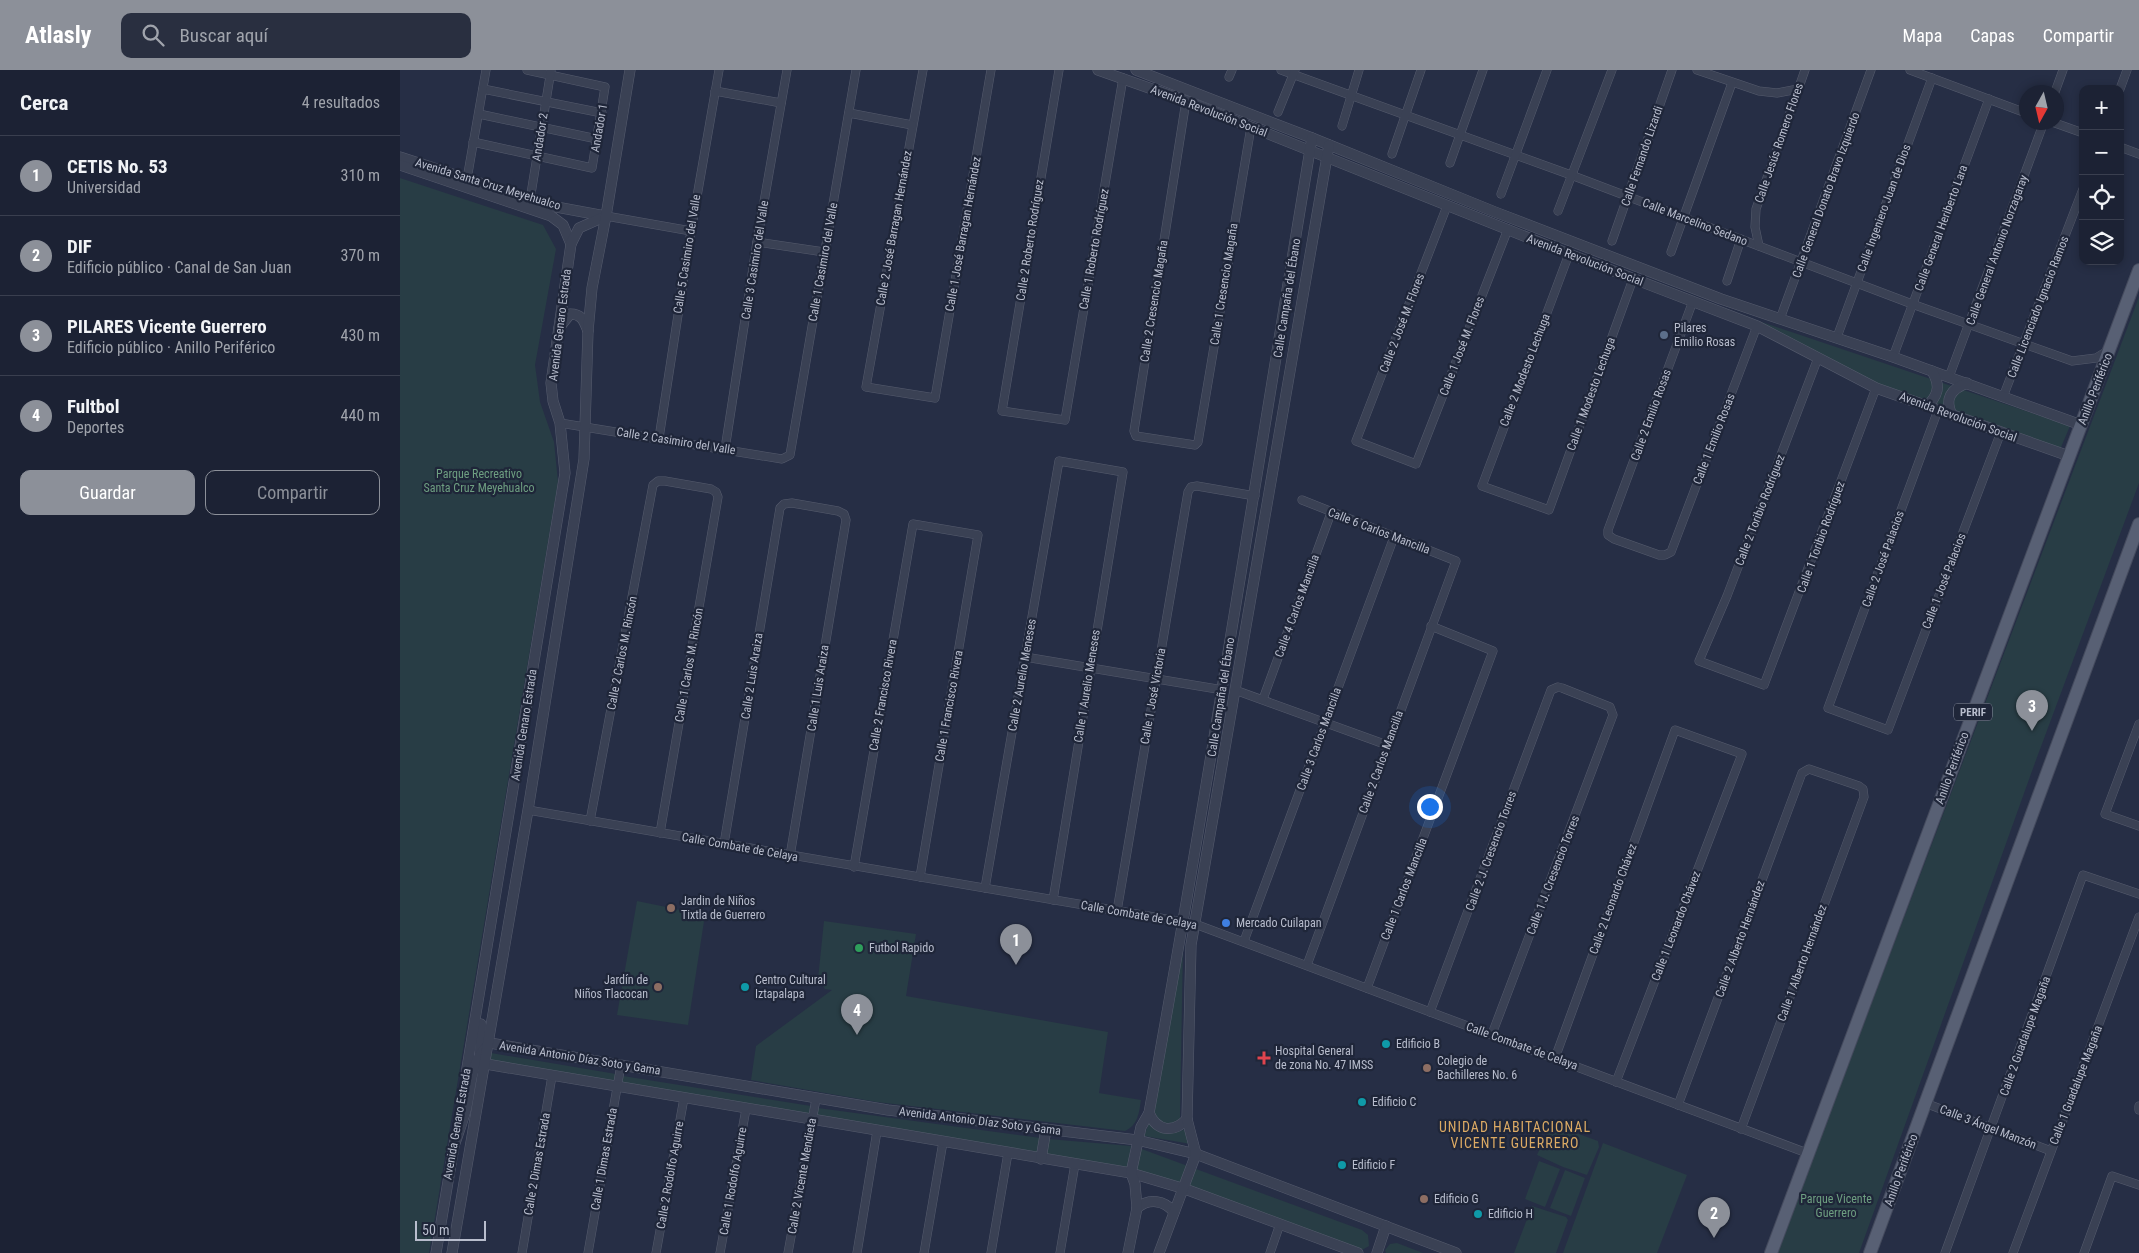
<!DOCTYPE html>
<html lang="es">
<head>
<meta charset="utf-8">
<style>
  :root { --surface:#1c2234; --page:#292f40; --text:#f1f3f6; --muted:#a0a4ac; --line:#3a3f4f; --accent:#8c9099 }
  body { margin:0; font-family:"Roboto Condensed",sans-serif; background:var(--page); color:var(--text) }
  .controls { position:absolute; right:15px; top:15px; display:grid; overflow:hidden; border-radius:10px; box-shadow:0 2px 8px #0003 }
  .controls button { width:45px; height:45px; display:grid; place-items:center; padding:0; border:0; border-bottom:1px solid var(--line); background:var(--surface); color:var(--text); font:25px sans-serif }
  .compass { position:absolute; left:1619px; top:15px; width:45px; height:45px; border-radius:50%; background:var(--surface); box-shadow:0 2px 8px #0003; rotate:188deg }
  .scale { position:absolute; left:15px; bottom:12px; width:71px; box-sizing:border-box; padding-left:5px; border:2px solid #b8bdcd; border-top:0; font-size:14px; line-height:18px; white-space:nowrap; color:#b8bdcd; -webkit-text-stroke:4px #1f2639; paint-order:stroke }
  .you { position:absolute; left:1029px; top:736px; width:18px; height:18px; margin:-12px; border:4px solid #fff; border-radius:50%; background:#1a73e8; box-shadow:0 0 0 8px #1a73e833 }
  .badge { display:grid; place-items:center; width:32px; height:32px; border-radius:50%; background:var(--accent); color:#fff; font-size:16px; font-weight:700 }
  .pin { position:absolute; translate:-50% -41px; filter:drop-shadow(0 1px 2px #0008) }
  .pin::after { content:''; position:absolute; top:26px; width:18px; height:15px; background:inherit; clip-path:polygon(0 0,100% 0,50% 100%) }
  .list { margin:0; padding:0; list-style:none }
  h2 { display:flex; justify-content:space-between; align-items:center; height:65px; margin:0; padding:0 20px; font-size:21px }
  h2 small { font-size:16px; font-weight:400; color:var(--muted) }
  .list li { display:grid; grid-template-columns:32px 1fr auto; gap:15px; align-items:center; box-sizing:border-box; height:80px; padding:0 20px; border-top:1px solid var(--line) }
  .list b { display:block; font-size:19px; white-space:nowrap }
  .list p { margin:0; font-size:16px; white-space:nowrap; color:var(--muted) }
  .list em { font-size:16px; font-style:normal; color:var(--muted) }
  .actions { display:flex; gap:10px; padding:15px 20px }
  .actions a { flex:1; padding:11px 0; border:1px solid var(--accent); border-radius:10px; text-align:center; font-size:18px; color:var(--accent) }
  .actions .main { background:var(--accent); color:#fff }
  .icon { flex:none; width:28px; height:28px; fill:none; stroke:currentColor; stroke-width:2; stroke-linecap:round; stroke-linejoin:round }
  .map { position:relative; flex:none; width:1739px; height:1183px; overflow:hidden }
  header { display:flex; align-items:center; gap:30px; box-sizing:border-box; height:70px; padding:0 25px; background:var(--accent); color:#fff }
  header strong { font-size:24px }
  nav { display:flex; gap:28px; margin-inline-start:auto; font-size:18px }
  .search { width:350px; height:45px; background:var(--page); display:flex; align-items:center; gap:12px; box-sizing:border-box; padding:0 18px; border-radius:10px; color:var(--muted); font-size:19px }
  main { display:flex }
  aside { flex:1; background:var(--surface) }
  .map>svg:first-child { display:block }
  .green { fill:#283d45 }
  .lines { fill:none; stroke-linecap:round; stroke-linejoin:round }
  .minor-casing { stroke:#565c6e; stroke-width:9 }
  .tertiary-casing { stroke:#565c6e; stroke-width:11 }
  .primary-casing { stroke:#444a5d; stroke-width:14 }
  .minor { stroke:#3a4154; stroke-width:8 }
  .tertiary { stroke:#3a4154; stroke-width:10 }
  .primary { stroke:#586074; stroke-width:12 }
  .service-dot { fill:#5c6f8a; stroke:#1f2639; stroke-width:2 }
  .education-dot { fill:#8d6e63; stroke:#1f2639; stroke-width:2 }
  .shop-dot { fill:#3f7fe0; stroke:#1f2639; stroke-width:2 }
  .leisure-dot { fill:#2e9e5b; stroke:#1f2639; stroke-width:2 }
  .culture-dot { fill:#0f9aa8; stroke:#1f2639; stroke-width:2 }
  .health-dot { fill:#e0444e; stroke:#1f2639; stroke-width:2 }
  .labels { text-anchor:middle; dominant-baseline:central; stroke-width:4.5; stroke-linejoin:round; paint-order:stroke }
  .shield { fill:#1f2639; stroke:#8a90a1; stroke-width:1 }
  .shield-label { font-size:11px; font-weight:bold; fill:#b8bdcd }
  .street-label { font-size:12px; fill:#b8bdcd; stroke:#1f2639 }
  .poi-label { font-size:12px; fill:#b8bdcd; stroke:#1f2639; text-anchor:start }
  .park-label { font-size:12px; fill:#6e9f81; stroke:#1f2639 }
  .neighbourhood-label { font-size:14px; letter-spacing:1px; fill:#dcaa64; stroke:#1f2639 }
</style>
</head>
<body>
<header>
<strong>Atlasly</strong>
<div class="search"><svg class="icon" aria-label="search" viewBox="0 0 24 24"><circle cx="10" cy="10" r="6"/><path d="M15 15l6 6"/></svg>Buscar aquí</div>
<nav><a>Mapa</a><a>Capas</a><a>Compartir</a></nav>
</header>
<main>
<aside>
<h2>Cerca<small>4 resultados</small></h2>
<ul class="list">
<li><span class="badge">1</span><div><b>CETIS No. 53</b><p>Universidad</p></div><em>310 m</em></li>
<li><span class="badge">2</span><div><b>DIF</b><p>Edificio público · Canal de San Juan</p></div><em>370 m</em></li>
<li><span class="badge">3</span><div><b>PILARES Vicente Guerrero</b><p>Edificio público · Anillo Periférico</p></div><em>430 m</em></li>
<li><span class="badge">4</span><div><b>Fultbol</b><p>Deportes</p></div><em>440 m</em></li>
</ul>
<div class="actions"><a class="main">Guardar</a><a>Compartir</a></div>
</aside>
<div class="map">
<svg width="1739" height="1183" viewBox="0 0 1739 1183">
  <rect width="100%" height="100%" fill="#262e45"/>
  <g class="green">
    <polygon points="0,108 143,155 156,179 135,295 140,332 154,372 158,412 29,1183 0,1183"/>
    <polygon points="1739,227 1739,413 1636,690 1459,1183 1377,1183"/>
    <polygon points="1338,244 1670,356 1659,382 1478,318"/>
    <polygon points="237,831 305,845 288,955 217,945"/>
    <path d="M424 851 516 864 506 926 708 962 699 1023 741 1030C739 1043 738 1055 725 1061L477 1032 351 1010 356 976 432 920 425 919 418 909Z"/>
    <polygon points="783,873 780,1049 773,1054 765,1057 753,1046"/>
    <polygon points="91,983 216,1004 214,1015 90,994"/>
    <polygon points="223,1006 411,1036 409,1048 221,1016"/>
    <polygon points="418,1038 641,1068 638,1088 416,1050"/>
    <path d="M749 1053C761 1062 773 1066 787 1058L791 1074 744 1066Z"/>
    <polygon points="1151,1054 1198,1071 1199,1077 1187,1105 1163,1097 1137,1085"/>
    <polygon points="648,1069 731,1076 727,1102 645,1088"/>
    <polygon points="1203,1073 1287,1105 1257,1183 1163,1183"/>
    <polygon points="739,1078 962,1160 968,1165 969,1176 962,1180 953,1180 736,1099"/>
    <polygon points="1139,1091 1160,1099 1145,1137 1125,1129"/>
    <polygon points="1165,1100 1185,1108 1171,1146 1150,1138"/>
    <polygon points="1132,1136 1166,1147 1168,1150 1156,1183 1114,1183"/>
    <polygon points="997,1173 1023,1183 986,1183 985,1180 990,1174"/>
  </g>
  <g class="lines">
    <g class="minor-casing">
      <g id="minor">
        <polyline points="523,0 466,317 535,328 591,0"/>
        <polyline points="659,0 602,341 665,350 723,8"/>
        <polyline points="881,0 1171,105 1512,234 1672,291 1696,288 1709,280"/>
        <polyline points="1297,0 1359,21 1377,23 1398,19"/>
        <polyline points="1510,0 1626,43"/>
        <polyline points="829,7 832,0"/>
        <polyline points="83,19 202,43"/>
        <polyline points="1720,19 1727,0"/>
        <polyline points="315,21 381,33"/>
        <polyline points="1655,22 1663,0"/>
        <polyline points="786,31 734,361 736,366 795,375 798,372 851,57"/>
        <polyline points="878,42 895,0"/>
        <polyline points="449,43 512,55"/>
        <polyline points="79,44 197,69"/>
        <polyline points="1652,52 1683,63"/>
        <polyline points="942,56 959,0"/>
        <polyline points="73,72 192,98 205,17 127,0"/>
        <polyline points="1720,77 1739,84"/>
        <polyline points="992,84 1021,0"/>
        <polyline points="1050,93 1083,0"/>
        <polyline points="67,109 86,0"/>
        <polyline points="1101,124 1147,0"/>
        <polyline points="130,130 151,0"/>
        <polyline points="1047,136 956,371 1016,394 1108,159"/>
        <polyline points="1158,141 1212,0"/>
        <polyline points="206,146 291,161"/>
        <polyline points="1212,171 1272,0"/>
        <polyline points="357,172 424,182"/>
        <polyline points="1359,176 1355,157 1356,139 1405,0"/>
        <polyline points="1271,182 1332,13"/>
        <polyline points="1169,184 1082,416 1149,440 1233,209"/>
        <polyline points="1327,211 1341,169"/>
        <polyline points="1293,231 1208,460 1208,465 1214,469 1259,485 1265,485 1271,482 1357,256"/>
        <polyline points="1380,249 1471,0"/>
        <polyline points="1437,267 1532,8"/>
        <polyline points="1493,287 1589,29"/>
        <polyline points="1418,288 1327,526 1299,591 1364,615 1476,318"/>
        <polyline points="1549,307 1644,52"/>
        <polyline points="1603,327 1683,119"/>
        <polyline points="1538,340 1428,638 1488,660 1601,362"/>
        <polyline points="160,353 382,389 390,385 456,0"/>
        <polyline points="259,368 291,161 319,0"/>
        <polyline points="325,379 357,172 387,0"/>
        <polyline points="902,430 1056,491 907,895"/>
        <polyline points="625,587 823,620"/>
        <polyline points="835,620 987,675"/>
        <polyline points="863,629 931,443"/>
        <polyline points="1739,654 1705,744 1739,756"/>
        <polyline points="128,740 795,854 1407,1083"/>
        <polyline points="190,751 253,415 258,411 265,411 311,419 316,422 318,427 260,763"/>
        <polyline points="324,774 380,438 384,434 392,433 438,441 444,444 446,450 390,786"/>
        <polyline points="454,797 513,454 578,465 520,807"/>
        <polyline points="585,818 659,391 723,402 653,830"/>
        <polyline points="717,841 788,422 791,417 797,416 855,426"/>
        <polyline points="844,871 994,467"/>
        <polyline points="967,918 1093,581 1031,556"/>
        <polyline points="1030,942 1151,620 1158,617 1162,618 1210,637 1213,645 1092,964"/>
        <polyline points="1155,988 1275,660 1342,684 1216,1012"/>
        <polyline points="1525,1033 1651,1081"/>
        <polyline points="1278,1035 1402,703 1409,699 1459,716 1463,719 1464,727 1341,1059"/>
        <polyline points="1739,1036 1739,1040"/>
        <polyline points="122,1183 152,1006"/>
        <polyline points="188,1183 221,995"/>
        <polyline points="256,1183 284,1028"/>
        <polyline points="320,1183 346,1039"/>
        <polyline points="388,1183 416,1029"/>
        <polyline points="457,1183 477,1061"/>
        <polyline points="524,1183 543,1072"/>
        <polyline points="591,1183 608,1083"/>
        <polyline points="660,1183 675,1094"/>
        <polyline points="870,1183 880,1154"/>
        <polyline points="1545,1183 1683,805 1739,824"/>
        <polyline points="1613,1183 1739,847"/>
        <polyline points="1684,1183 1712,1106 1739,1115"/>
      </g>
    </g>
    <g class="tertiary-casing">
      <g id="tertiary">
        <polyline points="698,0 786,31 1169,184 1357,256 1476,318 1669,386"/>
        <polyline points="736,0 912,68 1095,142 1321,229 1493,287 1681,355"/>
        <polyline points="0,87 151,136 205,146"/>
        <polyline points="0,95 151,146 163,155 171,174"/>
        <path d="M159 258 170 244C182 244 184 251 188 261"/>
        <path d="M1524 335 1530 333C1540 322 1539 313 1532 301"/>
        <path d="M1552 345C1544 329 1551 319 1567 313"/>
        <polyline points="81,954 80,983 86,994 731,1103 785,1119 958,1183"/>
        <polyline points="66,1004 165,403 160,353 153,331 151,313 171,174 179,158 206,146"/>
        <path d="M749 1043C757 1062 774 1063 787 1049"/>
        <path d="M54 1076C58 1064 63 1051 66 1039 72 1012 69 994 90 973L488 1040 737 1070 796 1084 1056 1183"/>
        <polyline points="641,1089 646,1059"/>
        <path d="M737 1138C749 1128 764 1130 774 1142"/>
        <polyline points="36,1183 55,1070"/>
        <polyline points="52,1183 128,740 184,389 188,261 192,218 206,146 230,0"/>
        <path d="M728 1183 737 1138 735 1114 731 1103 741 1057 749 1043C808 719 858 393 912 68"/>
        <polyline points="759,1183 796,1084 787,1049 791,875 929,75"/>
        <polyline points="977,1183 986,1156"/>
      </g>
    </g>
    <g class="primary-casing">
      <g id="primary">
        <polyline points="1371,1183 1739,200"/>
        <polyline points="1470,1183 1739,454"/>
      </g>
    </g>
    <use href="#minor" class="minor"/>
    <use href="#tertiary" class="tertiary"/>
    <use href="#primary" class="primary"/>
  </g>
  <circle class="service-dot" cx="1264" cy="265" r="5"/>
  <g class="education-dot">
    <circle cx="271" cy="838" r="5"/>
    <circle cx="258" cy="917" r="5"/>
    <circle cx="1027" cy="998" r="5"/>
    <circle cx="1024" cy="1129" r="5"/>
  </g>
  <circle class="shop-dot" cx="826" cy="853" r="5"/>
  <circle class="leisure-dot" cx="459" cy="878" r="5"/>
  <g class="culture-dot">
    <circle cx="345" cy="917" r="5"/>
    <circle cx="986" cy="974" r="5"/>
    <circle cx="962" cy="1032" r="5"/>
    <circle cx="942" cy="1095" r="5"/>
    <circle cx="1078" cy="1144" r="5"/>
  </g>
  <path class="health-dot" d="M861.5 980.5h5v5h5v5h-5v5h-5v-5h-5v-5h5z"/>
  <g class="labels">
    <rect class="shield" x="1554" y="633.5" width="38" height="17" rx="4"/>
    <g class="shield-label">
      <text x="1573" y="642">PERIF</text>
    </g>
    <g class="street-label">
      <text transform="translate(809 41) rotate(21)">Avenida Revolución Social</text>
      <text transform="translate(199 58) rotate(-80)">Andador 1</text>
      <text transform="translate(140 67) rotate(-81)">Andador 2</text>
      <text transform="translate(1379 73) rotate(-71)">Calle Jesús Romero Flores</text>
      <text transform="translate(1242 86) rotate(-71)">Calle Fernando Lizardi</text>
      <text transform="translate(88 114) rotate(17)">Avenida Santa Cruz Meyehualco</text>
      <text transform="translate(1426 125) rotate(-70)">Calle General Donato Bravo Izquierdo</text>
      <text transform="translate(1484 138) rotate(-70)">Calle Ingeniero Juan de Dios</text>
      <text transform="translate(1295 152) rotate(21)">Calle Marcelino Sedano</text>
      <text transform="translate(494 158) rotate(-80)">Calle 2 José Barragan Hernández</text>
      <text transform="translate(1541 158) rotate(-70)">Calle General Heriberto Lara</text>
      <text transform="translate(563 164) rotate(-80)">Calle 1 José Barragan Hernández</text>
      <text transform="translate(630 170) rotate(-81)">Calle 2 Roberto Rodríguez</text>
      <text transform="translate(694 179) rotate(-80)">Calle 1 Roberto Rodríguez</text>
      <text transform="translate(1597 180) rotate(-70)">Calle General Antonio Norzagaray</text>
      <text transform="translate(287 184) rotate(-81)">Calle 5 Casimiro del Valle</text>
      <text transform="translate(355 190) rotate(-81)">Calle 3 Casimiro del Valle</text>
      <text transform="translate(1185 190) rotate(21)">Avenida Revolución Social</text>
      <text transform="translate(423 192) rotate(-80)">Calle 1 Casimiro del Valle</text>
      <text transform="translate(824 214) rotate(-81)">Calle 1 Cresencio Magaña</text>
      <text transform="translate(887 228) rotate(-81)">Calle Campaña del Ébano</text>
      <text transform="translate(754 231) rotate(-81)">Calle 2 Cresencio Magaña</text>
      <text transform="translate(1638 237) rotate(-69)">Calle Licenciado Ignacio Ramos</text>
      <text transform="translate(1002 253) rotate(-69)">Calle 2 José M. Flores</text>
      <text transform="translate(160 255) rotate(-83)">Avenida Genaro Estrada</text>
      <text transform="translate(1062 276) rotate(-69)">Calle 1 José M. Flores</text>
      <text transform="translate(1125 300) rotate(-69)">Calle 2 Modesto Lechuga</text>
      <text transform="translate(1695 319) rotate(-69)">Anillo Periférico</text>
      <text transform="translate(1191 324) rotate(-70)">Calle 1 Modesto Lechuga</text>
      <text transform="translate(1251 345) rotate(-70)">Calle 2 Emilio Rosas</text>
      <text transform="translate(1558 347) rotate(20)">Avenida Revolución Social</text>
      <text transform="translate(1314 369) rotate(-69)">Calle 1 Emilio Rosas</text>
      <text transform="translate(276 371) rotate(9)">Calle 2 Casimiro del Valle</text>
      <text transform="translate(1360 440) rotate(-69)">Calle 2 Toribio Rodríguez</text>
      <text transform="translate(979 461) rotate(21)">Calle 6 Carlos Mancilla</text>
      <text transform="translate(1421 467) rotate(-70)">Calle 1 Toribio Rodríguez</text>
      <text transform="translate(1483 489) rotate(-70)">Calle 2 José Palacios</text>
      <text transform="translate(1544 511) rotate(-69)">Calle 1 José Palacios</text>
      <text transform="translate(897 536) rotate(-70)">Calle 4 Carlos Mancilla</text>
      <text transform="translate(222 583) rotate(-79)">Calle 2 Carlos M. Rincón</text>
      <text transform="translate(289 595) rotate(-80)">Calle 1 Carlos M. Rincón</text>
      <text transform="translate(622 605) rotate(-80)">Calle 2 Aurelio Meneses</text>
      <text transform="translate(352 606) rotate(-81)">Calle 2 Luis Araiza</text>
      <text transform="translate(687 616) rotate(-81)">Calle 1 Aurelio Meneses</text>
      <text transform="translate(418 618) rotate(-81)">Calle 1 Luis Araiza</text>
      <text transform="translate(483 625) rotate(-80)">Calle 2 Francisco Rivera</text>
      <text transform="translate(753 626) rotate(-80)">Calle 1 José Victoria</text>
      <text transform="translate(821 627) rotate(-81)">Calle Campaña del Ébano</text>
      <text transform="translate(549 636) rotate(-80)">Calle 1 Francisco Rivera</text>
      <text transform="translate(124 655) rotate(-81)">Avenida Genaro Estrada</text>
      <text transform="translate(919 669) rotate(-70)">Calle 3 Carlos Mancilla</text>
      <text transform="translate(981 692) rotate(-70)">Calle 2 Carlos Mancilla</text>
      <text transform="translate(1552 698) rotate(-70)">Anillo Periférico</text>
      <text transform="translate(340 777) rotate(10)">Calle Combate de Celaya</text>
      <text transform="translate(1091 781) rotate(-70)">Calle 2 J. Cresencio Torres</text>
      <text transform="translate(1153 805) rotate(-69)">Calle 1 J. Cresencio Torres</text>
      <text transform="translate(1004 819) rotate(-69)">Calle 1 Carlos Mancilla</text>
      <text transform="translate(1213 829) rotate(-70)">Calle 2 Leonardo Chávez</text>
      <text transform="translate(739 845) rotate(10)">Calle Combate de Celaya</text>
      <text transform="translate(1276 856) rotate(-69)">Calle 1 Leonardo Chávez</text>
      <text transform="translate(1340 869) rotate(-70)">Calle 2 Alberto Hernández</text>
      <text transform="translate(1402 893) rotate(-70)">Calle 1 Alberto Hernández</text>
      <text transform="translate(1625 966) rotate(-70)">Calle 2 Guadalupe Magaña</text>
      <text transform="translate(1122 976) rotate(20)">Calle Combate de Celaya</text>
      <text transform="translate(180 988) rotate(9)">Avenida Antonio Díaz Soto y Gama</text>
      <text transform="translate(1676 1015) rotate(-69)">Calle 1 Guadalupe Magaña</text>
      <text transform="translate(580 1051) rotate(7)">Avenida Antonio Díaz Soto y Gama</text>
      <text transform="translate(57 1054) rotate(-80)">Avenida Genaro Estrada</text>
      <text transform="translate(1588 1057) rotate(21)">Calle 3 Ángel Manzón</text>
      <text transform="translate(204 1089) rotate(-80)">Calle 1 Dimas Estrada</text>
      <text transform="translate(137 1094) rotate(-80)">Calle 2 Dimas Estrada</text>
      <text transform="translate(1501 1100) rotate(-70)">Anillo Periférico</text>
      <text transform="translate(270 1105) rotate(-80)">Calle 2 Rodolfo Aguirre</text>
      <text transform="translate(402 1106) rotate(-80)">Calle 2 Vicente Mendieta</text>
      <text transform="translate(333 1111) rotate(-80)">Calle 1 Rodolfo Aguirre</text>
    </g>
    <g class="poi-label">
      <text x="1274" y="258">Pilares<tspan x="1274" dy="14">Emilio Rosas</tspan></text>
      <text x="281" y="831">Jardin de Niños<tspan x="281" dy="14">Tixtla de Guerrero</tspan></text>
      <text x="836" y="853">Mercado Cuilapan</text>
      <text x="469" y="878">Futbol Rapido</text>
      <text x="248" y="910" text-anchor="end">Jardín de<tspan x="248" dy="14">Niños Tlacocan</tspan></text>
      <text x="355" y="910">Centro Cultural<tspan x="355" dy="14">Iztapalapa</tspan></text>
      <text x="996" y="974">Edificio B</text>
      <text x="875" y="981">Hospital General<tspan x="875" dy="14">de zona No. 47 IMSS</tspan></text>
      <text x="1037" y="991">Colegio de<tspan x="1037" dy="14">Bachilleres No. 6</tspan></text>
      <text x="972" y="1032">Edificio C</text>
      <text x="952" y="1095">Edificio F</text>
      <text x="1034" y="1129">Edificio G</text>
      <text x="1088" y="1144">Edificio H</text>
    </g>
    <g class="park-label">
      <text x="79" y="404">Parque Recreativo<tspan x="79" dy="14">Santa Cruz Meyehualco</tspan></text>
      <text x="1436" y="1129">Parque Vicente<tspan x="1436" dy="14">Guerrero</tspan></text>
    </g>
    <g class="neighbourhood-label">
      <text x="1115" y="1057">UNIDAD HABITACIONAL<tspan x="1115" dy="16">VICENTE GUERRERO</tspan></text>
    </g>
  </g>
</svg>
<div class="controls">
<button>+</button>
<button>−</button>
<button><svg class="icon" aria-label="locate" viewBox="0 0 24 24"><circle cx="12" cy="12" r="6"/><path d="M12 2v4M12 18v4M2 12h4M18 12h4"/></svg></button>
<button><svg class="icon" aria-label="layers" viewBox="0 0 24 24"><path d="M12 4l9 5-9 5-9-5zM3 14l9 5 9-5"/></svg></button>
</div>
<svg class="compass" viewBox="-18 -18 36 36"><path d="M0-13l5 13h-10z" fill="#e53935"/><path d="M0 13l5-13h-10z" fill="#a0a4ac"/></svg>
<div class="scale">50 m</div>
<div class="you"></div>
<div class="pin badge" style="left:616px;top:895px">1</div>
<div class="pin badge" style="left:1314px;top:1168px">2</div>
<div class="pin badge" style="left:1632px;top:661px">3</div>
<div class="pin badge" style="left:457px;top:965px">4</div>
</div>
</main>
</body>
</html>
